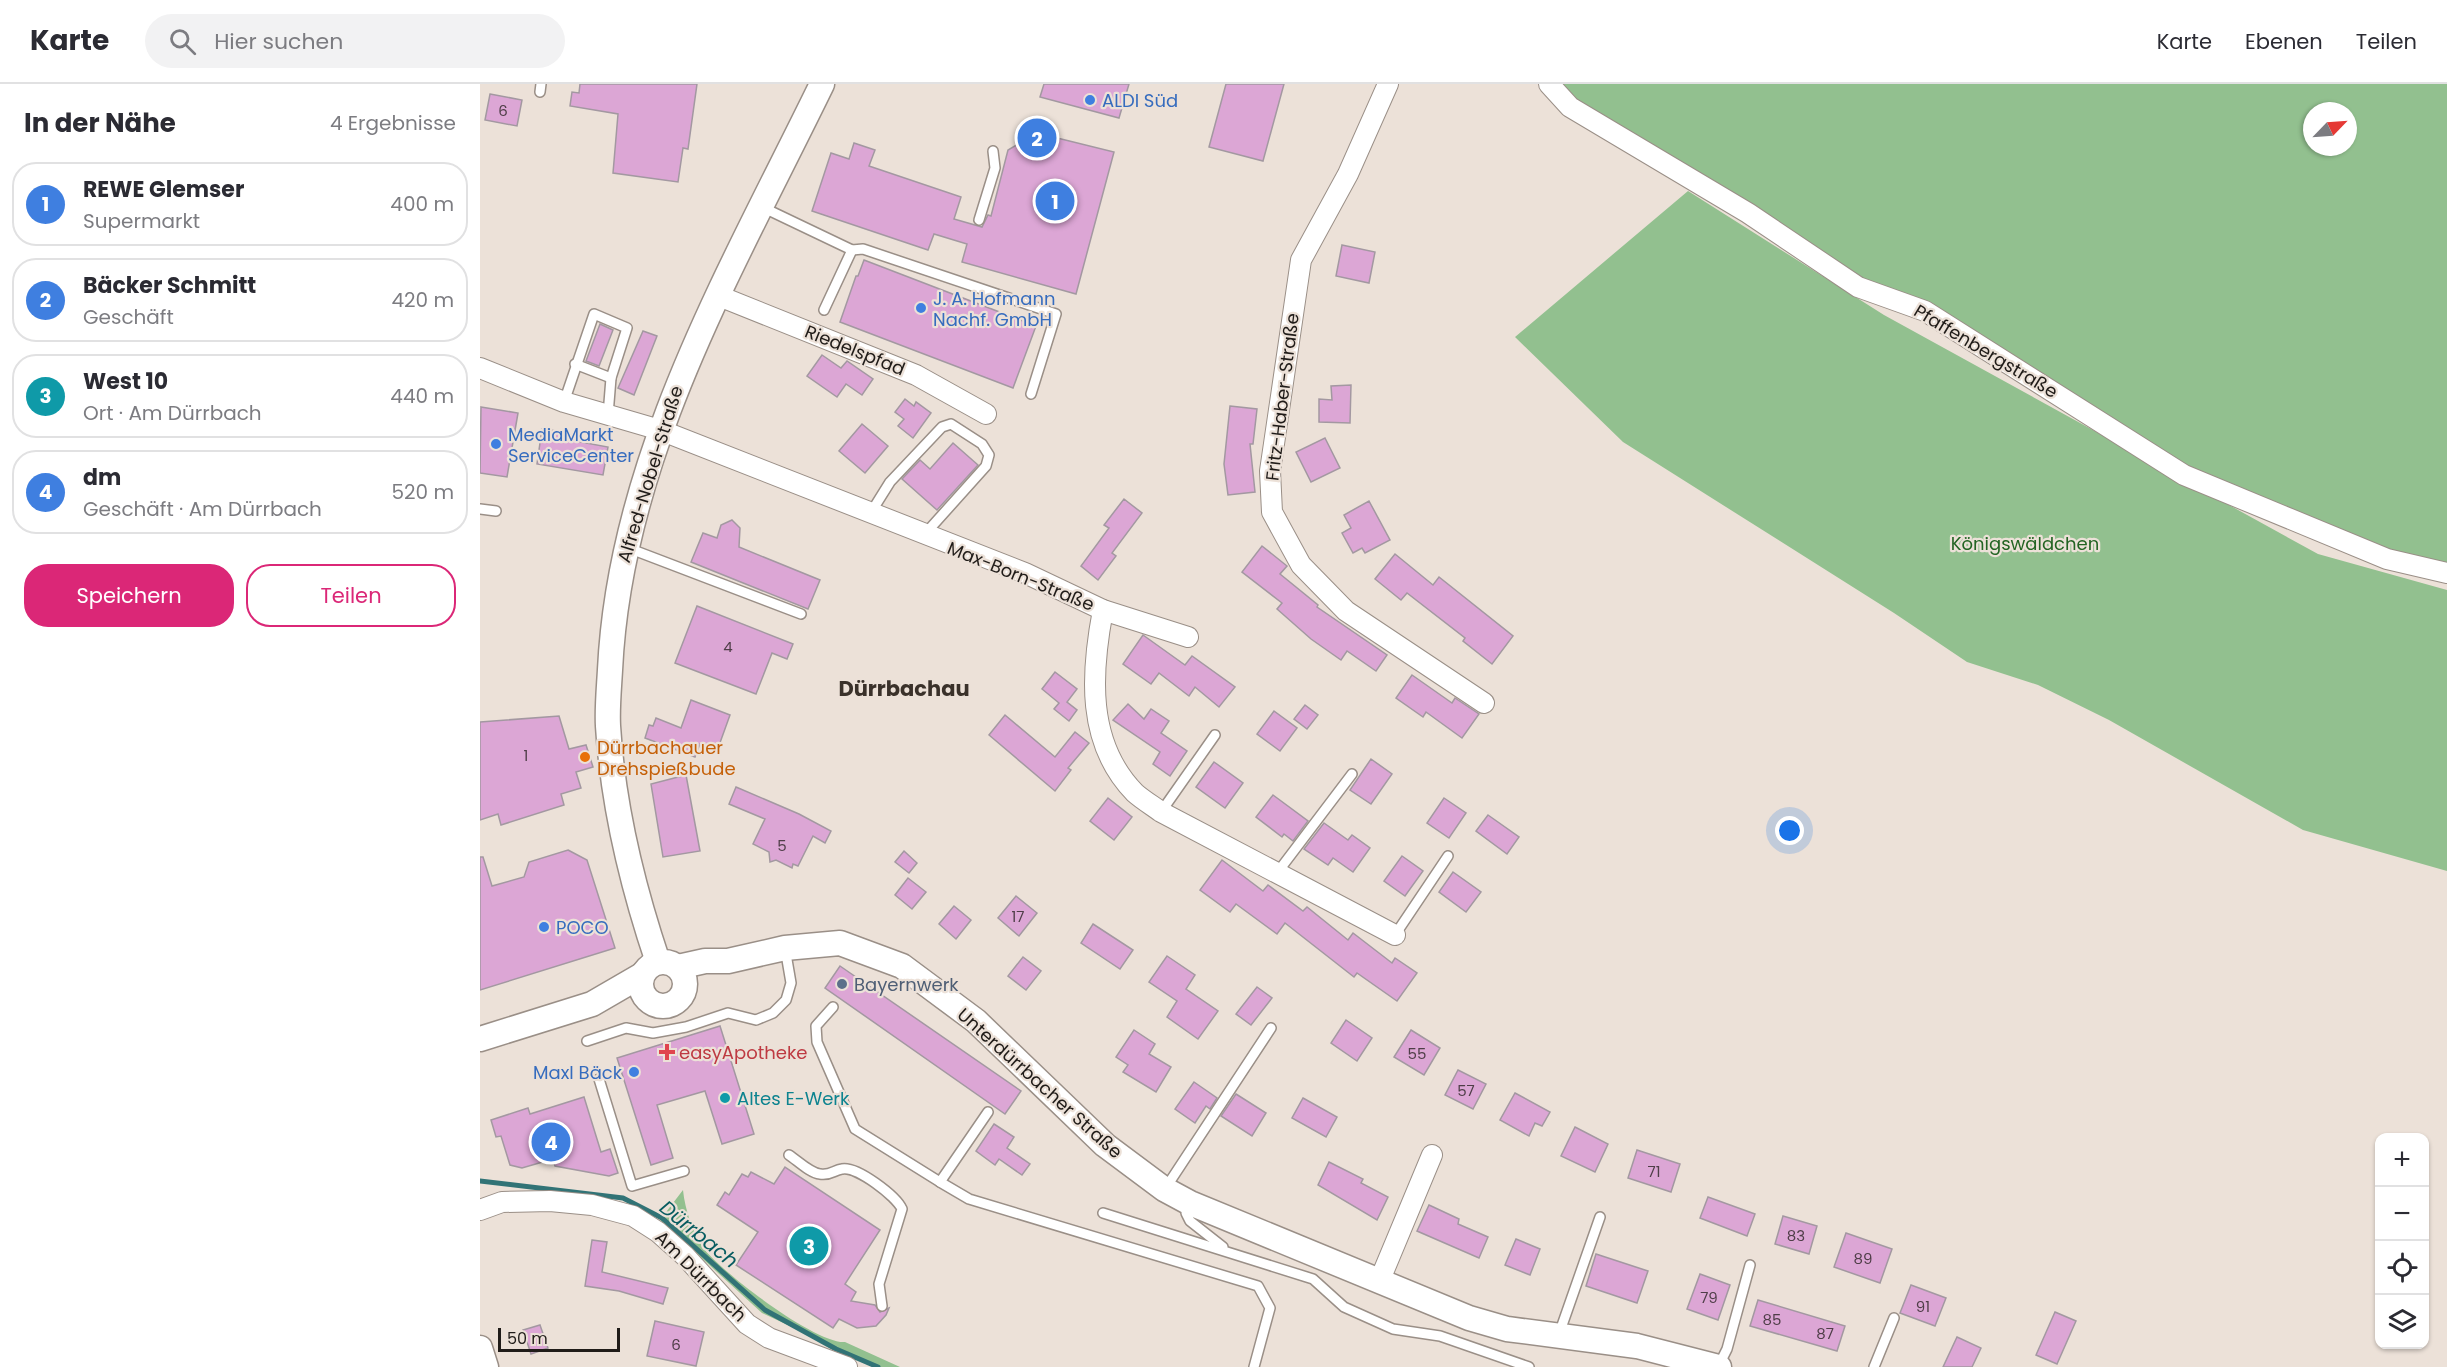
<!DOCTYPE html>
<html lang="de">
<head>
<meta charset="utf-8">
<style>
  :root { --surface:#fff; --page:#f2f2f3; --text:#2b2b33; --muted:#7c7c81; --line:#e1e1e2; --accent:#db2777 }
  body { margin:0; font-family:Poppins,sans-serif; background:var(--page); color:var(--text) }
  .controls { position:absolute; right:18px; bottom:18px; display:grid; overflow:hidden; border-radius:12px; box-shadow:0 2px 4px #0004 }
  .controls button { width:54px; height:54px; display:grid; place-items:center; padding:0; border:0; border-bottom:2px solid var(--line); background:var(--surface); color:var(--text); font:30px sans-serif }
  .compass { position:absolute; left:1823px; top:18px; width:54px; height:54px; border-radius:50%; background:var(--surface); box-shadow:0 2px 4px #0004; rotate:65deg }
  .scale { position:absolute; left:18px; bottom:15px; width:122px; box-sizing:border-box; padding-left:6px; border:3px solid #201c19; border-top:0; font-size:16px; line-height:21px; white-space:nowrap; color:#201c19; -webkit-text-stroke:4px #ece1d8; paint-order:stroke }
  .you { position:absolute; left:1310px; top:747px; width:21px; height:21px; margin:-15px; border:4px solid #fff; border-radius:50%; background:#1a73e8; box-shadow:0 0 0 9px #1a73e833 }
  .badge { display:grid; place-items:center; width:39px; height:39px; border-radius:50%; background:var(--accent); color:#fff; font-size:20px; font-weight:700 }
  .pin { position:absolute; translate:-50% -50%; border:3px solid #fff; box-shadow:0 2px 6px #0006 }
  .list { margin:0; padding:0; list-style:none }
  h2 { display:flex; justify-content:space-between; align-items:center; height:78px; margin:0; padding:0 24px; font-size:26px }
  h2 small { font-size:20px; font-weight:400; color:var(--muted) }
  .list li { display:grid; grid-template-columns:39px 1fr auto; gap:18px; align-items:center; box-sizing:border-box; height:84px; margin:0 12px 12px; padding:0 12px; border:2px solid var(--line); border-radius:24px }
  .list b { display:block; font-size:22px; white-space:nowrap }
  .list p { margin:0; font-size:20px; white-space:nowrap; color:var(--muted) }
  .list em { font-size:20px; font-style:normal; color:var(--muted) }
  .actions { display:flex; gap:12px; padding:18px 24px }
  .actions a { flex:1; padding:14px 0; border:2px solid var(--accent); border-radius:24px; text-align:center; font-size:21px; color:var(--accent) }
  .actions .main { background:var(--accent); color:#fff }
  .icon { flex:none; width:33px; height:33px; fill:none; stroke:currentColor; stroke-width:2; stroke-linecap:round; stroke-linejoin:round }
  .map { position:relative; flex:none; width:1967px; height:1283px; overflow:hidden }
  header { display:flex; align-items:center; gap:36px; box-sizing:border-box; height:84px; padding:0 30px; background:var(--surface); border-bottom:2px solid var(--line) }
  header strong { font-size:28px }
  nav { display:flex; gap:33px; margin-inline-start:auto; font-size:21px }
  .search { width:420px; height:54px; background:var(--page); display:flex; align-items:center; gap:15px; box-sizing:border-box; padding:0 21px; border-radius:33px; color:var(--muted); font-size:22px }
  main { display:flex }
  aside { flex:1; background:var(--surface) }
  .map>svg:first-child { display:block }
  .green { fill:#92c08f; fill-rule:evenodd }
  .lines { fill:none; stroke-linecap:round; stroke-linejoin:round }
  .stream { stroke:#317376; stroke-width:5 }
  .building { fill:#dca6d5; stroke:#a398a1; stroke-width:1.5 }
  .service-casing { stroke:#9a8f87; stroke-width:12 }
  .minor-casing { stroke:#9a8f87; stroke-width:22 }
  .tertiary-casing { stroke:#9a8f87; stroke-width:27 }
  .service { stroke:#fff; stroke-width:9 }
  .minor { stroke:#fff; stroke-width:20 }
  .tertiary { stroke:#fff; stroke-width:24 }
  .shop-dot { fill:#3f7fe0; stroke:#ece1d8; stroke-width:2 }
  .food-dot { fill:#e8710a; stroke:#ece1d8; stroke-width:2 }
  .service-dot { fill:#5c6f8a; stroke:#ece1d8; stroke-width:2 }
  .health-dot { fill:#e0444e; stroke:#ece1d8; stroke-width:2 }
  .culture-dot { fill:#0f9aa8; stroke:#ece1d8; stroke-width:2 }
  .labels { text-anchor:middle; dominant-baseline:central; stroke-width:4.5; stroke-linejoin:round; paint-order:stroke }
  .number-label { font-size:15px; fill:#4f3e48 }
  .shop-label { font-size:18px; fill:#366cbe; stroke:#ece1d8; text-anchor:start }
  .street-label { font-size:18px; fill:#201c19; stroke:#ece1d8 }
  .park-label { font-size:18px; fill:#236423; stroke:#ece1d8 }
  .food-label { font-size:18px; fill:#c56008; stroke:#ece1d8; text-anchor:start }
  .service-label { font-size:18px; fill:#4e5e75; stroke:#ece1d8; text-anchor:start }
  .health-label { font-size:18px; fill:#be3a42; stroke:#ece1d8; text-anchor:start }
  .culture-label { font-size:18px; fill:#0d838f; stroke:#ece1d8; text-anchor:start }
  .water-label { font-size:20px; font-style:italic; fill:#075c60; stroke:#ece1d8 }
  .quarter-label { font-size:21px; font-weight:bold; fill:#3a312a; stroke:#ece1d8 }
</style>
</head>
<body>
<header>
<strong>Karte</strong>
<div class="search"><svg class="icon" aria-label="search" viewBox="0 0 24 24"><circle cx="10" cy="10" r="6"/><path d="M15 15l6 6"/></svg>Hier suchen</div>
<nav><a>Karte</a><a>Ebenen</a><a>Teilen</a></nav>
</header>
<main>
<aside>
<h2>In der Nähe<small>4 Ergebnisse</small></h2>
<ul class="list">
<li><span class="badge" style="background:#3f7fe0">1</span><div><b>REWE Glemser</b><p>Supermarkt</p></div><em>400 m</em></li>
<li><span class="badge" style="background:#3f7fe0">2</span><div><b>Bäcker Schmitt</b><p>Geschäft</p></div><em>420 m</em></li>
<li><span class="badge" style="background:#0f9aa8">3</span><div><b>West 10</b><p>Ort · Am Dürrbach</p></div><em>440 m</em></li>
<li><span class="badge" style="background:#3f7fe0">4</span><div><b>dm</b><p>Geschäft · Am Dürrbach</p></div><em>520 m</em></li>
</ul>
<div class="actions"><a class="main">Speichern</a><a>Teilen</a></div>
</aside>
<div class="map">
<svg width="1967" height="1283" viewBox="0 0 1967 1283">
  <rect width="100%" height="100%" fill="#ece1d8"/>
  <g class="green">
    <path d="M1069 0H1967V489L1704 391 1445 227 1378 203ZM1832 27H1868V63H1832Z"/>
    <polygon points="1208,107 1404,231 1838,470 1967,506 1967,787 1823,746 1629,636 1558,601 1487,578 1414,529 1143,358 1035,253"/>
    <path d="M203 1106C205 1126 213 1150 225 1166 244 1190 336 1260 365 1258L420 1283H398L282 1229 180 1136Z"/>
  </g>
  <g class="lines">
    <polyline class="stream" points="0,1097 143,1114 182,1134 285,1226 356,1265 398,1283"/>
  </g>
  <g class="building">
    <polygon points="100,0 217,0 208,65 203,64 198,98 133,89 138,30 90,22 92,8 99,9"/>
    <polygon points="564,0 649,0 639,34 560,13"/>
    <polygon points="746,0 804,0 783,77 729,63"/>
    <polygon points="10,10 42,16 37,42 5,36"/>
    <polygon points="557,49 634,68 596,210 482,178 487,160 454,150 448,166 332,127 351,69 369,75 374,59 395,66 389,82 481,113 474,135 502,143 508,131 511,132 528,66"/>
    <polygon points="862,161 895,168 889,199 856,192"/>
    <polygon points="384,176 556,242 533,304 360,238 376,192 378,192"/>
    <polygon points="120,240 133,246 119,282 106,277"/>
    <polygon points="163,247 177,252 154,311 138,304"/>
    <polygon points="342,271 361,284 367,277 393,295 382,311 366,300 357,313 327,292"/>
    <polygon points="871,301 870,339 839,338 839,315 852,316 851,302"/>
    <polygon points="425,315 434,322 436,318 451,329 433,354 418,342 424,335 415,328"/>
    <polygon points="750,322 777,325 773,360 770,360 775,408 748,411 744,380"/>
    <polygon points="1,323 38,329 27,393 0,389"/>
    <polygon points="382,340 408,362 385,389 359,367"/>
    <polygon points="62,345 85,348 84,355 128,363 123,391 57,380"/>
    <polygon points="845,354 860,384 831,398 816,368"/>
    <polygon points="473,359 498,381 457,426 422,395 440,376 450,385"/>
    <polygon points="644,415 662,429 632,469 636,472 618,496 601,482 629,444 624,441"/>
    <polygon points="889,417 910,456 885,469 882,464 873,469 862,449 871,444 864,431"/>
    <polygon points="252,436 260,444 259,463 340,496 328,525 211,478 223,449 237,454 241,441"/>
    <polygon points="782,462 807,482 800,490 838,521 837,523 907,571 896,587 867,567 861,576 831,555 797,525 802,519 762,488"/>
    <polygon points="915,470 953,501 959,493 1033,552 1012,580 983,557 985,554 927,509 921,516 895,495"/>
    <polygon points="217,522 313,560 307,575 292,569 276,610 195,579"/>
    <polygon points="663,551 705,581 712,572 755,603 739,623 715,603 709,612 679,589 671,600 643,580"/>
    <polygon points="575,588 597,605 587,618 597,626 589,637 574,625 579,619 562,605"/>
    <polygon points="932,591 972,619 975,614 999,630 982,654 946,628 943,633 916,614"/>
    <polygon points="211,616 250,631 237,667 220,660 215,673 165,654 169,641 173,642 176,634 201,644"/>
    <polygon points="648,620 664,635 671,625 689,637 681,649 707,667 690,692 673,680 680,668 633,636"/>
    <polygon points="825,621 838,631 827,645 814,635"/>
    <polygon points="794,627 817,644 800,667 777,650"/>
    <polygon points="525,631 575,673 595,648 609,659 588,684 591,686 575,707 509,651"/>
    <polygon points="79,632 89,665 106,661 113,683 96,688 101,704 81,710 84,721 21,741 18,730 0,736 0,638"/>
    <polygon points="891,675 912,690 891,720 870,706"/>
    <polygon points="734,678 763,699 745,724 716,703"/>
    <polygon points="206,691 220,767 183,773 171,700"/>
    <polygon points="256,703 319,730 351,747 345,759 333,752 318,782 313,780 312,784 296,776 290,778 289,768 273,760 285,735 249,720"/>
    <polygon points="793,711 828,737 813,757 804,750 802,753 776,733"/>
    <polygon points="628,714 652,733 634,756 610,737"/>
    <polygon points="964,714 986,729 969,754 947,739"/>
    <polygon points="1008,731 1039,753 1027,770 996,747"/>
    <polygon points="844,739 868,756 872,751 890,764 873,788 853,774 848,781 824,765"/>
    <polygon points="88,766 107,776 135,864 0,906 0,773 3,773 12,802 44,793 49,778"/>
    <polygon points="424,767 437,779 429,789 415,778"/>
    <polygon points="922,772 943,787 925,812 904,797"/>
    <polygon points="742,776 783,807 788,801 823,827 827,823 868,856 873,849 912,879 915,874 937,889 917,917 877,889 874,893 805,839 797,850 756,820 750,828 720,806"/>
    <polygon points="973,788 1001,808 986,828 959,808"/>
    <polygon points="428,794 446,808 432,825 415,811"/>
    <polygon points="536,812 557,829 539,852 518,834"/>
    <polygon points="474,822 491,836 476,855 459,840"/>
    <polygon points="613,840 653,866 640,885 601,859"/>
    <polygon points="687,872 715,891 706,905 738,927 718,955 687,933 697,917 669,898"/>
    <polygon points="543,873 561,887 546,906 528,892"/>
    <polygon points="360,882 541,1007 525,1030 345,904"/>
    <polygon points="777,903 792,914 771,941 756,930"/>
    <polygon points="866,936 892,954 877,977 851,959"/>
    <polygon points="240,942 274,1050 242,1060 225,1007 177,1021 193,1074 171,1081 137,974"/>
    <polygon points="654,946 675,960 669,970 691,983 676,1008 643,988 648,981 636,973"/>
    <polygon points="931,946 960,964 944,991 914,973"/>
    <polygon points="978,986 1006,1000 993,1025 965,1011"/>
    <polygon points="714,998 737,1014 730,1025 726,1022 715,1039 695,1025"/>
    <polygon points="1035,1009 1070,1028 1062,1042 1055,1039 1049,1052 1020,1036"/>
    <polygon points="756,1010 786,1029 772,1052 741,1032"/>
    <polygon points="104,1013 121,1068 130,1065 138,1089 129,1092 75,1082 73,1075 42,1084 30,1081 21,1052 16,1053 11,1036 48,1024 50,1030"/>
    <polygon points="823,1014 857,1033 846,1053 812,1034"/>
    <polygon points="514,1040 534,1053 527,1064 550,1080 542,1091 519,1075 515,1081 496,1067"/>
    <polygon points="1095,1043 1128,1060 1115,1088 1081,1072"/>
    <polygon points="1157,1066 1200,1080 1191,1108 1148,1094"/>
    <polygon points="849,1078 883,1095 881,1099 908,1113 897,1136 838,1101"/>
    <polygon points="305,1083 400,1146 365,1200 376,1208 371,1217 395,1221 400,1228 409,1224 406,1231 396,1242 377,1244 359,1235 353,1244 256,1181 278,1148 237,1121 245,1108 249,1111 262,1090 268,1093 271,1088 294,1100"/>
    <polygon points="1228,1113 1275,1130 1267,1152 1220,1134"/>
    <polygon points="949,1121 979,1135 978,1140 1008,1153 999,1174 937,1147"/>
    <polygon points="1303,1132 1337,1142 1329,1170 1295,1160"/>
    <polygon points="1366,1149 1412,1165 1400,1199 1354,1183"/>
    <polygon points="1036,1155 1060,1165 1050,1191 1025,1181"/>
    <polygon points="112,1156 127,1158 122,1188 188,1204 183,1220 139,1207 105,1202"/>
    <polygon points="1116,1170 1168,1187 1157,1219 1106,1202"/>
    <polygon points="1220,1190 1250,1201 1238,1236 1207,1225"/>
    <polygon points="1431,1201 1466,1214 1455,1242 1420,1229"/>
    <polygon points="1278,1216 1365,1242 1357,1267 1270,1242"/>
    <polygon points="1575,1228 1596,1237 1577,1280 1556,1271"/>
    <polygon points="175,1237 224,1248 216,1282 167,1272"/>
    <polygon points="60,1241 68,1264 51,1270 43,1246"/>
    <polygon points="1477,1253 1501,1264 1492,1283 1463,1283"/>
  </g>
  <g class="lines">
    <g class="service-casing">
      <g id="service">
        <polyline points="60,8 61,0"/>
        <polyline points="282,123 372,166 344,226"/>
        <polyline points="499,136 515,84 513,67"/>
        <polyline points="372,166 383,165 576,230 551,310"/>
        <polyline points="95,280 131,294"/>
        <polyline points="84,318 114,230 147,244 131,294 128,331"/>
        <polyline points="0,425 16,427"/>
        <polyline points="390,430 410,398 462,343 471,340 502,360 509,371 506,382 445,450"/>
        <polyline points="148,464 321,530"/>
        <polyline points="681,728 735,651"/>
        <polyline points="797,789 872,690"/>
        <polyline points="915,851 968,772"/>
        <polyline points="353,923 336,942 337,958 375,1045 460,1098 508,1028"/>
        <polyline points="107,957 146,944 173,949 206,943 248,929 276,936 293,929 306,916 311,899 305,864"/>
        <polyline points="119,995 152,1102 204,1087"/>
        <path d="M309 1071C318 1077 330 1089 340 1090 350 1092 354 1086 362 1085 377 1082 416 1112 422 1125L399 1200 402 1222"/>
        <polyline points="460,1098 489,1115 778,1202 790,1224 774,1283"/>
        <polyline points="685,1105 791,944"/>
        <polyline points="710,1119 706,1129 710,1137 743,1163"/>
        <polyline points="623,1129 833,1195 864,1223 913,1245 960,1252 1049,1283"/>
        <polyline points="1079,1250 1120,1133"/>
        <polyline points="1239,1281 1247,1265 1270,1181"/>
        <polyline points="1394,1283 1414,1234"/>
      </g>
    </g>
    <g class="minor-casing">
      <g id="minor">
        <polyline points="908,0 868,90 821,176 790,387 792,428 821,481 866,527 1004,619"/>
        <polyline points="1069,0 1090,23 1268,129 1378,203 1445,227 1704,391 1907,475 1967,489"/>
        <polyline points="239,212 436,291 506,330"/>
        <polyline points="0,284 84,318 180,346 545,489 623,526 708,553"/>
        <path d="M623 526C611 589 606 659 655 709 663 716 673 722 681 728L915 851"/>
        <polyline points="0,1126 22,1118 70,1117 112,1121 153,1132 178,1148 205,1172 267,1240 289,1254 367,1283"/>
        <polyline points="899,1198 952,1071"/>
      </g>
    </g>
    <g class="tertiary-casing">
      <g id="tertiary">
        <circle cx="183" cy="900" r="22"/>
        <path d="M178 878C152 801 133 723 128 642 127 624 129 604 130 586 140 374 251 187 342 0"/>
        <polyline points="198,883 225,877 248,877 305,864 360,859 422,882 496,937 625,1061 684,1105 710,1119 989,1234 1027,1245 1157,1262 1239,1283"/>
        <polyline points="0,955 112,920 162,891"/>
        <polyline points="0,1264 6,1283"/>
      </g>
    </g>
    <use href="#service" class="service"/>
    <use href="#minor" class="minor"/>
    <use href="#tertiary" class="tertiary"/>
  </g>
  <g class="shop-dot">
    <circle cx="610" cy="16" r="6"/>
    <circle cx="441" cy="224" r="6"/>
    <circle cx="16" cy="360" r="6"/>
    <circle cx="64" cy="843" r="6"/>
    <circle cx="154" cy="988" r="6"/>
  </g>
  <circle class="food-dot" cx="105" cy="673" r="6"/>
  <circle class="service-dot" cx="362" cy="900" r="6"/>
  <path class="health-dot" d="M184 959h6v6h6v6h-6v6h-6v-6h-6v-6h6z"/>
  <circle class="culture-dot" cx="245" cy="1014" r="6"/>
  <g class="labels">
    <g class="number-label">
      <text x="23" y="26">6</text>
      <text x="248" y="562">4</text>
      <text x="46" y="671">1</text>
      <text x="302" y="761">5</text>
      <text x="538" y="832">17</text>
      <text x="937" y="969">55</text>
      <text x="986" y="1006">57</text>
      <text x="1174" y="1087">71</text>
      <text x="1316" y="1151">83</text>
      <text x="1383" y="1174">89</text>
      <text x="1229" y="1213">79</text>
      <text x="1443" y="1222">91</text>
      <text x="1292" y="1235">85</text>
      <text x="1345" y="1249">87</text>
      <text x="196" y="1260">6</text>
    </g>
    <g class="shop-label">
      <text x="622" y="16">ALDI Süd</text>
      <text x="453" y="214">J. A. Hofmann<tspan x="453" dy="21">Nachf. GmbH</tspan></text>
      <text x="28" y="350">MediaMarkt<tspan x="28" dy="21">ServiceCenter</tspan></text>
      <text x="76" y="843">POCO</text>
      <text x="142" y="988" text-anchor="end">Maxl Bäck</text>
    </g>
    <g class="street-label">
      <text transform="translate(375 266) rotate(22)">Riedelspfad</text>
      <text transform="translate(1506 267) rotate(31)">Pfaffenbergstraße</text>
      <text transform="translate(802 313) rotate(-83)">Fritz-Haber-Straße</text>
      <text transform="translate(170 390) rotate(-73)">Alfred-Nobel-Straße</text>
      <text transform="translate(541 492) rotate(22)">Max-Born-Straße</text>
      <text transform="translate(560 999) rotate(42)">Unterdürrbacher Straße</text>
      <text transform="translate(221 1192) rotate(45)">Am Dürrbach</text>
    </g>
    <g class="park-label">
      <text x="1545" y="459">Königswäldchen</text>
    </g>
    <g class="food-label">
      <text x="117" y="663">Dürrbachauer<tspan x="117" dy="21">Drehspießbude</tspan></text>
    </g>
    <g class="service-label">
      <text x="374" y="900">Bayernwerk</text>
    </g>
    <g class="health-label">
      <text x="199" y="968">easyApotheke</text>
    </g>
    <g class="culture-label">
      <text x="257" y="1014">Altes E-Werk</text>
    </g>
    <g class="water-label">
      <text transform="translate(219 1150) rotate(39)">Dürrbach</text>
    </g>
    <g class="quarter-label">
      <text x="424" y="604">Dürrbachau</text>
    </g>
  </g>
</svg>
<div class="controls">
<button>+</button>
<button>−</button>
<button><svg class="icon" aria-label="locate" viewBox="0 0 24 24"><circle cx="12" cy="12" r="6"/><path d="M12 2v4M12 18v4M2 12h4M18 12h4"/></svg></button>
<button><svg class="icon" aria-label="layers" viewBox="0 0 24 24"><path d="M12 4l9 5-9 5-9-5zM3 14l9 5 9-5"/></svg></button>
</div>
<svg class="compass" viewBox="-18 -18 36 36"><path d="M0-13l5 13h-10z" fill="#e53935"/><path d="M0 13l5-13h-10z" fill="#7c7c81"/></svg>
<div class="scale">50 m</div>
<div class="you"></div>
<div class="pin badge" style="left:575px;top:117px;background:#3f7fe0">1</div>
<div class="pin badge" style="left:557px;top:54px;background:#3f7fe0">2</div>
<div class="pin badge" style="left:329px;top:1162px;background:#0f9aa8">3</div>
<div class="pin badge" style="left:71px;top:1058px;background:#3f7fe0">4</div>
</div>
</main>
</body>
</html>
